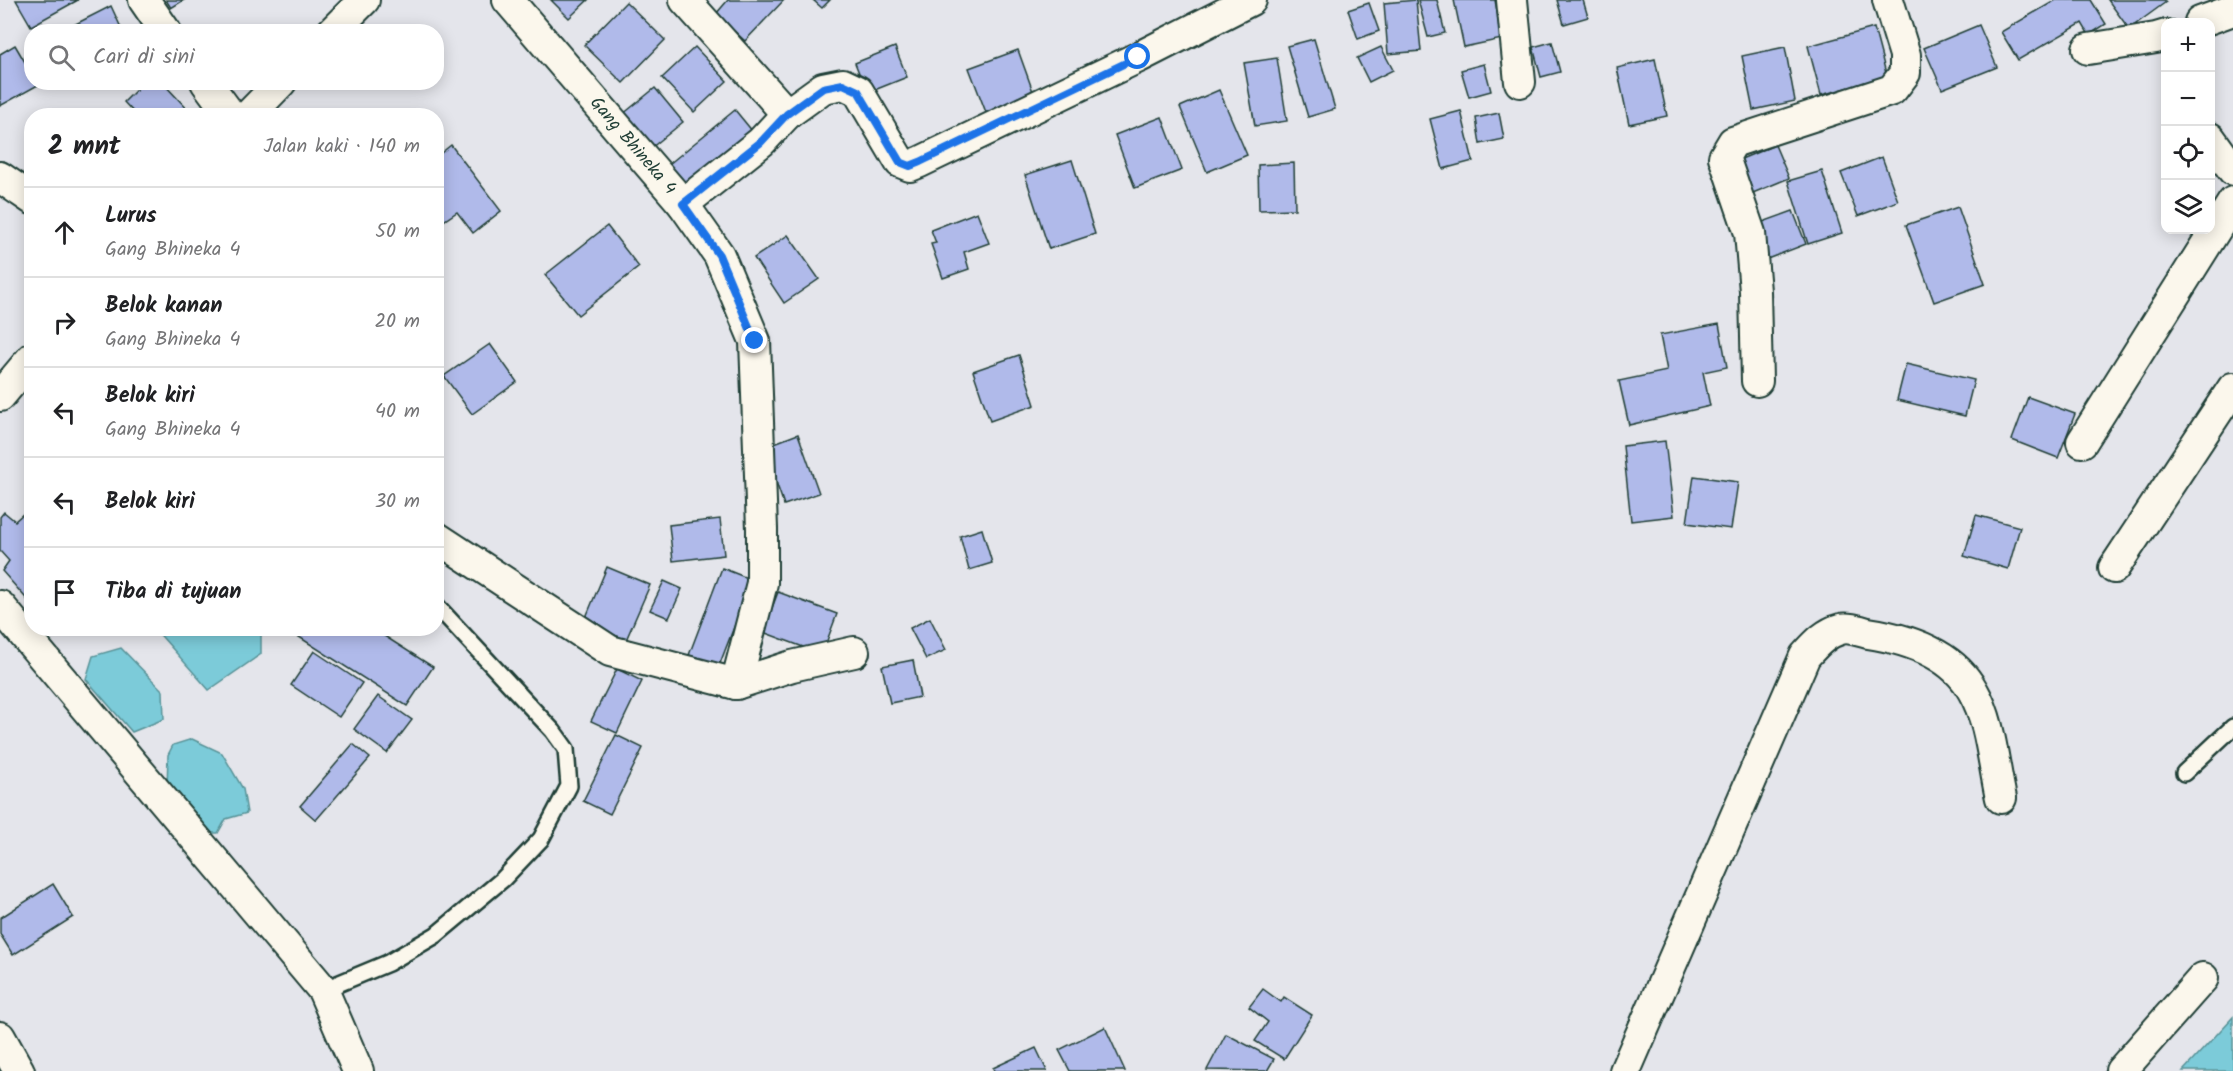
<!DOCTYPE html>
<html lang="id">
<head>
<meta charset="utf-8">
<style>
  :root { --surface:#fff; --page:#f6f6f6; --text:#202124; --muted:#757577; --line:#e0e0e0 }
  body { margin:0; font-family:Kalam,sans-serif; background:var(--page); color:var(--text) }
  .controls { position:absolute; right:18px; top:18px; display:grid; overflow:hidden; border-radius:12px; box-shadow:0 3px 15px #0003 }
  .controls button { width:54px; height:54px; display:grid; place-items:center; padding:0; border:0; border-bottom:2px solid var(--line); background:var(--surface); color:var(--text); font:30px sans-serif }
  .stop { position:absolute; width:18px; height:18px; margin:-14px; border:4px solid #1a73e8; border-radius:50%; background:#fff }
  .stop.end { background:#1a73e8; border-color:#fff; box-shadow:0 2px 6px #0008 }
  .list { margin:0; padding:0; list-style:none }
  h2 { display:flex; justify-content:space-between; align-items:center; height:78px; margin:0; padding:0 24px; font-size:26px }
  h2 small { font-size:20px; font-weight:400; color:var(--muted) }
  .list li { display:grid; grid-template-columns:39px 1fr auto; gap:18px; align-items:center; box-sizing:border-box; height:90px; padding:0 24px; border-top:2px solid var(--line) }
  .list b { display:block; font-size:22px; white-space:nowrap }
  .list p { margin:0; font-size:20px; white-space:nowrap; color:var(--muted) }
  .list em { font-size:20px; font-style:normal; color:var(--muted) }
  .icon { flex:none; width:33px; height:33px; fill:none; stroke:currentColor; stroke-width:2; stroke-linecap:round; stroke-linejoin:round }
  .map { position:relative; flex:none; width:2233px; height:1071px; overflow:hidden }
  .search { position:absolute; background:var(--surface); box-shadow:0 3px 15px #0003; left:24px; top:24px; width:420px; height:66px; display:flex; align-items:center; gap:15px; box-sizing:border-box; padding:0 21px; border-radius:24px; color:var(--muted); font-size:22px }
  .panel { position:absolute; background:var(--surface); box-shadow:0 3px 15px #0003; left:24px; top:108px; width:420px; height:528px; border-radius:24px }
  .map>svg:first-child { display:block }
  .water { fill:#7ccbd9; stroke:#579297; stroke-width:1.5 }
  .building { fill:#b0baea; stroke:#1f3d34; stroke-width:1.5 }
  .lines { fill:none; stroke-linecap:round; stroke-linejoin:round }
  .lane-casing { stroke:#1f3d34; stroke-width:20 }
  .street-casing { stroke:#1f3d34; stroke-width:34 }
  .lane { stroke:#fbf7ec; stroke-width:15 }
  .street { stroke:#fbf7ec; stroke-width:30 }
  .route { stroke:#1a73e8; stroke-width:8 }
  .labels { text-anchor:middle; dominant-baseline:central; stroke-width:6; stroke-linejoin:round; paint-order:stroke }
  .street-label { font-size:18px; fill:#1f3d34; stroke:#fbf7ec }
</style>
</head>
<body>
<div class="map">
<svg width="2233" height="1071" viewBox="0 0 2233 1071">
  <rect width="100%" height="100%" fill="#e4e5eb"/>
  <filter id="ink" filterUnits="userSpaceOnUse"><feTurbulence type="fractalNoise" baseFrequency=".0167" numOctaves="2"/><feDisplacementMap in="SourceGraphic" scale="12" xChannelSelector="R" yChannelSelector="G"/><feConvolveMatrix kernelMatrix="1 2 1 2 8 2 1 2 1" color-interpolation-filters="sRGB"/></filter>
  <g filter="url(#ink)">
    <g class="water">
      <polygon points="155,629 261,629 261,654 209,690"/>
      <polygon points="121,648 163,691 164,719 132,732 86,679 93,656"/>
      <polygon points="192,739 222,753 243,789 247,813 226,819 218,833 203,833 167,788 168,755 173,745"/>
      <polygon points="2233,1017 2233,1071 2183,1071"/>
    </g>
    <g class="building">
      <polygon points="16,0 78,0 31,26"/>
      <polygon points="166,0 184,0 171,8"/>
      <polygon points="551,0 588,0 569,18"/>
      <polygon points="728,0 784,0 745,41 716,14"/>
      <polygon points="813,0 830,0 822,8"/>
      <polygon points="1416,0 1421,51 1388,54 1384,3"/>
      <polygon points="1418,0 1437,0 1445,33 1428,37"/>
      <polygon points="1454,0 1495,0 1502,39 1464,47"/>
      <polygon points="1557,0 1583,0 1588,17 1564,24"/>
      <polygon points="2056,0 2091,0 2106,24 2089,35 2082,23 2018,60 2001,32"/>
      <polygon points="2108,0 2164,0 2166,2 2129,29"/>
      <polygon points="626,2 665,40 623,83 584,45"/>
      <polygon points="1369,3 1379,31 1358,39 1348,10"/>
      <polygon points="111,6 123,32 60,32"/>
      <polygon points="1979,25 1997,67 1942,89 1924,48"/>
      <polygon points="1874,28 1887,77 1821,95 1808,46"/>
      <polygon points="1314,39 1335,109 1308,117 1287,46"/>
      <polygon points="1552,42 1560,72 1541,77 1533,47"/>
      <polygon points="15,45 32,74 32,82 36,82 38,85 0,106 0,54"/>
      <polygon points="695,47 727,81 694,112 662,78"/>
      <polygon points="895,47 907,77 867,93 855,63"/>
      <polygon points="1381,47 1393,70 1369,82 1357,58"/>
      <polygon points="1785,47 1795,101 1753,110 1742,56"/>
      <polygon points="1018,50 1035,97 987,115 969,68"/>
      <polygon points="1277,58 1287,121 1255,126 1244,63"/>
      <polygon points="1655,59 1667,116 1629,124 1617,68"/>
      <polygon points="1484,64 1491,91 1469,97 1461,70"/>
      <polygon points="144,82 162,82 192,114 190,116 137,116 124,102"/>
      <polygon points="655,88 683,122 645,153 617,119"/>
      <polygon points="1219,90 1247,155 1207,172 1180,107"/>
      <polygon points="735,110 753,132 680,191 663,169"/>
      <polygon points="1461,111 1473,161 1443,169 1430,119"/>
      <polygon points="1499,113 1504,139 1480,144 1476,118"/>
      <polygon points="1162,117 1182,170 1135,188 1115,135"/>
      <polygon points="451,145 501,211 473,233 457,212 436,226 436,157"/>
      <polygon points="1775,145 1789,178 1748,195 1734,162"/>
      <polygon points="1882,157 1898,201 1858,216 1841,173"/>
      <polygon points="1072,160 1095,234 1049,249 1025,175"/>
      <polygon points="1294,163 1295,209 1259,210 1258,165"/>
      <polygon points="1822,171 1842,233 1808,244 1788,181"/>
      <polygon points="1958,207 1985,284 1934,302 1906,225"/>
      <polygon points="1793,211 1806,244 1762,261 1749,227"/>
      <polygon points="977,212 989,243 964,252 969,269 943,278 931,244 936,243 931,230"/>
      <polygon points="607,226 639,267 578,315 545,275"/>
      <polygon points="788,235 819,279 784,303 754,258"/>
      <polygon points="1719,324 1727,367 1703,372 1710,406 1629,425 1619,381 1667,371 1660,335"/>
      <polygon points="490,344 517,382 472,414 444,376"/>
      <polygon points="1019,355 1035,405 990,421 973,371"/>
      <polygon points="1906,364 1974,380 1965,416 1897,400"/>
      <polygon points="2028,397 2075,414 2058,458 2012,440"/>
      <polygon points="798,434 819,493 784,505 764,447"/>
      <polygon points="1665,441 1674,516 1631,521 1623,446"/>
      <polygon points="1694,476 1738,482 1731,529 1687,523"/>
      <polygon points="32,506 32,605 2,571 9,561 0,551 0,517 4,512 15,521"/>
      <polygon points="1976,515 2020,527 2008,569 1964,556"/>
      <polygon points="720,519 724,555 673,561 669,525"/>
      <polygon points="982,529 992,563 969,570 960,536"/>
      <polygon points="607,567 650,585 626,640 584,622"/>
      <polygon points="722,568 752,580 719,666 689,655"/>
      <polygon points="664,581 682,589 669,618 650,610"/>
      <polygon points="778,592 837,614 822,654 763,632"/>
      <polygon points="930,618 946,650 926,659 910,628"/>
      <polygon points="285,628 372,628 433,667 407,706"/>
      <polygon points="314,651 362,683 339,717 291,685"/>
      <polygon points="913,660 920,697 890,703 882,666"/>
      <polygon points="617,669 642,681 617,733 591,721"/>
      <polygon points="378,696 412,720 387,753 354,729"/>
      <polygon points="616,735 643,748 610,814 583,801"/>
      <polygon points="353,744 370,758 316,820 300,806"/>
      <polygon points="53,884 73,917 13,955 0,934 0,918"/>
      <polygon points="1263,989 1281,1002 1284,997 1312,1015 1284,1059 1255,1041 1268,1022 1249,1007"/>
      <polygon points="1105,1027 1125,1071 1070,1071 1059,1050"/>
      <polygon points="1226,1034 1274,1059 1267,1071 1207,1070"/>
      <polygon points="1036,1048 1047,1071 994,1071 993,1068"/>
    </g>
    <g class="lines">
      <g class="lane-casing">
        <g id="lane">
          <polyline points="2184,773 2233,727"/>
          <polyline points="323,990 388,963 436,935 503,879 541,839 569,786 566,749 553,731 436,605"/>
        </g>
      </g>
      <g class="street-casing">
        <g id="street">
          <polyline points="144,0 166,32"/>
          <path id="s1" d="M508 0 683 204 719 255 755 341 762 529V583L736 684"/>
          <polyline points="685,0 787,114"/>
          <polyline points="1512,0 1520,82"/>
          <polyline points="2200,22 2233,10"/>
          <polyline points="332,32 364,0"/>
          <polyline points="2088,49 2156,38 2166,35"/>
          <polyline points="206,82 231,116"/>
          <polyline points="248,116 281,82"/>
          <polyline points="2210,138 2233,170"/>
          <polyline points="0,177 32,199"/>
          <polyline points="683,204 761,142 787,114 823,88 843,84 858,91 900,162 910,166 920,162 1139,57 1251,0"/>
          <polyline points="1757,381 1755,291 1750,233 1724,157 1733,142 1892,90 1905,73 1905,55 1888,0"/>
          <polyline points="0,396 32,358"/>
          <polyline points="2082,442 2233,202"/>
          <polyline points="436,537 610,651 736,684 792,666 854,652"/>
          <polyline points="2114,568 2233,388"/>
          <polyline points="0,606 323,990 358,1071"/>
          <polyline points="0,1037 19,1071"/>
          <path d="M1625 1071 1805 656C1815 645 1825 633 1841 629 1848 627 1860 631 1868 633 1907 639 1953 654 1973 691 1991 722 1993 763 2001 798"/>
          <polyline points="2121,1071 2203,978"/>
        </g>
      </g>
      <use href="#lane" class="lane"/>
      <use href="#street" class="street"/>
    </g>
  </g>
  <g class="lines" filter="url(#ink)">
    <polyline class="route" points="755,341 719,255 683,204 761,142 787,114 823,88 843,84 858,91 900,162 910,166 920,162 1138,57"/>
  </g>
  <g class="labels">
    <g class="street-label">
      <text stroke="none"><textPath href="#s1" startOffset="192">Gang Bhineka 4</textPath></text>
    </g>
  </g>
</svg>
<div class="controls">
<button>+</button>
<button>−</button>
<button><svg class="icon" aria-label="locate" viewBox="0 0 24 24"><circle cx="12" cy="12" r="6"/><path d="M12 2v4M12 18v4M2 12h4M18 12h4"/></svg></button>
<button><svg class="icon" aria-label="layers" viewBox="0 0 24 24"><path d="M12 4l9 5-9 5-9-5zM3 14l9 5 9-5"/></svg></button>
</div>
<div class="stop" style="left:1138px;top:57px"></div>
<div class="stop end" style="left:755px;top:341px"></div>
<div class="search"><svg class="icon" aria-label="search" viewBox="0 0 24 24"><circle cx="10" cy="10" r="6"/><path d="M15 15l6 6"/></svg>Cari di sini</div>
<section class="panel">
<h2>2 mnt<small>Jalan kaki · 140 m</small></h2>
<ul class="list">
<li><svg class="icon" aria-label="ahead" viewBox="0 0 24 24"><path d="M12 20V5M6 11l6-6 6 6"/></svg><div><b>Lurus</b><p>Gang Bhineka 4</p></div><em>50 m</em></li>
<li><svg class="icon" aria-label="right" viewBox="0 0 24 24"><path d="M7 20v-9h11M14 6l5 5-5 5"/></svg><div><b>Belok kanan</b><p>Gang Bhineka 4</p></div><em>20 m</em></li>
<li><svg class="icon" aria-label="left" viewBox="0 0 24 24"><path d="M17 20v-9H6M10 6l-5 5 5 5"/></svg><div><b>Belok kiri</b><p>Gang Bhineka 4</p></div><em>40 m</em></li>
<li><svg class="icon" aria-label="left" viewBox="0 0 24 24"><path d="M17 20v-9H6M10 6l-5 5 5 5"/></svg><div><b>Belok kiri</b></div><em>30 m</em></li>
<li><svg class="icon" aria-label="arrive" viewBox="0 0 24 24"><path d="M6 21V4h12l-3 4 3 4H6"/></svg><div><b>Tiba di tujuan</b></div></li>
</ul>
</section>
</div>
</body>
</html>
